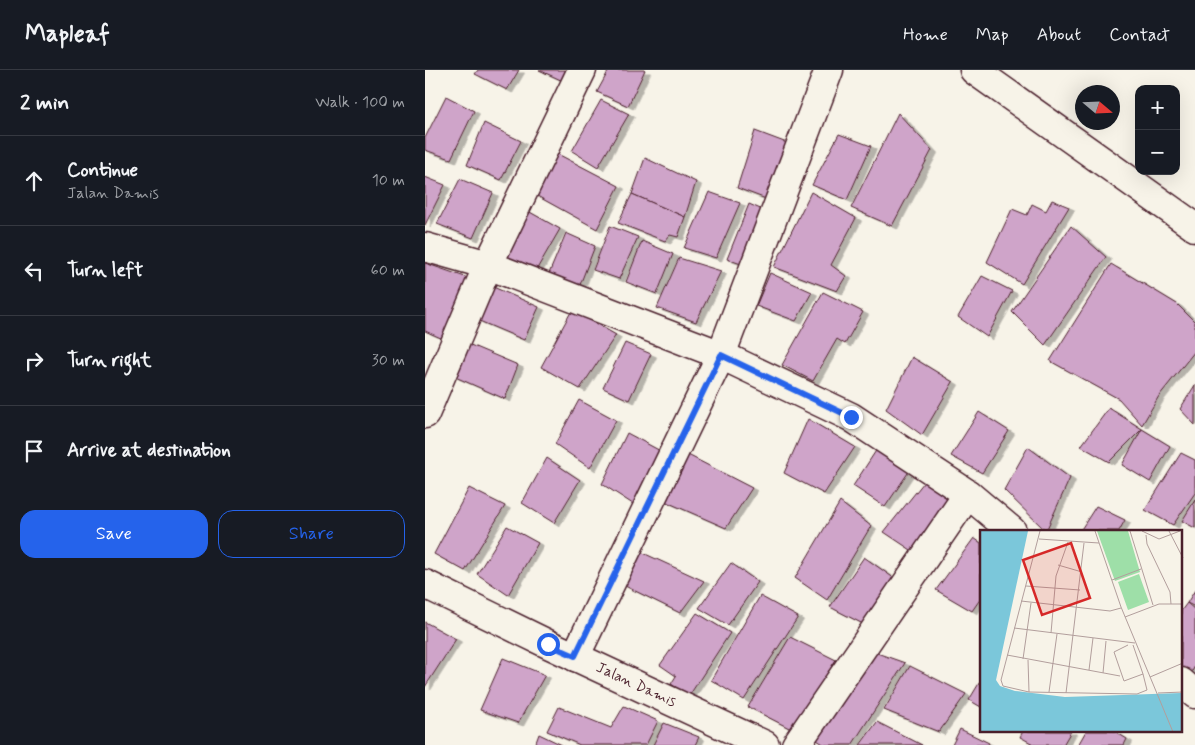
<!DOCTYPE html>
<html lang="en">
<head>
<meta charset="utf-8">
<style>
  :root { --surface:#171b24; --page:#20242c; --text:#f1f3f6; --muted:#9ea1a6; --line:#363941; --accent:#2563eb }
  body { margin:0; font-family:Mynerve,sans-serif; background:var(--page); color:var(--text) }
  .controls { position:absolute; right:15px; top:15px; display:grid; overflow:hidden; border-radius:10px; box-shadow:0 5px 20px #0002 }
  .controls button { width:45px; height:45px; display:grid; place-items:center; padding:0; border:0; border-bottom:1px solid var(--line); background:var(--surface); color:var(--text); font:25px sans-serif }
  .compass { position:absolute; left:650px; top:15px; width:45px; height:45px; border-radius:50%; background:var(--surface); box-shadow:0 5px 20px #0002; rotate:109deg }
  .stop { position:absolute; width:15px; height:15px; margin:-11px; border:4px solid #2563eb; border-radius:50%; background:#fff }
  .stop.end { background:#2563eb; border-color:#fff; box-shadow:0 1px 5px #0008 }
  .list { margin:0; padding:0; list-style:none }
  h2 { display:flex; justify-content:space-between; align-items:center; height:65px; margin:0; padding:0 20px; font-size:21px }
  h2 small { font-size:16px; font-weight:400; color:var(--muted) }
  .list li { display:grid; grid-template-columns:32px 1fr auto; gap:15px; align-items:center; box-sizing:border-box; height:90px; padding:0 20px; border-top:1px solid var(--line) }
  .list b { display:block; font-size:19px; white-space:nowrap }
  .list p { margin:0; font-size:16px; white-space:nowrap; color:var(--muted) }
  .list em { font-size:16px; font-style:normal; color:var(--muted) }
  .actions { display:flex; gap:10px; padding:15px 20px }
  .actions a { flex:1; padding:11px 0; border:1px solid var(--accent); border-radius:15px; text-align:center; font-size:18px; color:var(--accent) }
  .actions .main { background:var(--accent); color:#fff }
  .icon { flex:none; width:28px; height:28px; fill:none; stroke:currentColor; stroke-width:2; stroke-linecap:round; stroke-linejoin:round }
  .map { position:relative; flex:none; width:770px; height:675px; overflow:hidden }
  header { display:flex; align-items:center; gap:30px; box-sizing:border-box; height:70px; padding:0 25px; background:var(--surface); border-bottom:1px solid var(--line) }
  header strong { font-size:24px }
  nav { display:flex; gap:28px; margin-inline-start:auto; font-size:18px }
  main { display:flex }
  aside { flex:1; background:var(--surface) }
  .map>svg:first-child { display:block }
  .building { fill:#cfa4c9; stroke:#4a1f2b; filter:url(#shadow) }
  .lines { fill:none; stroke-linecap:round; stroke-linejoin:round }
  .minor-casing { stroke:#4a1f2b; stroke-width:31 }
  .minor { stroke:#f7f3e8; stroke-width:28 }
  .route { stroke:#2563eb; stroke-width:6 }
  .labels { text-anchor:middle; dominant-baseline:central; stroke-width:5; stroke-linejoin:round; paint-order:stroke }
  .street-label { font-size:15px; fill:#4a1f2b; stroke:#f7f3e8 }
  .inset-road { fill:none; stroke:#b29e9c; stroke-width:1 }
  .view { fill:#d62828; fill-opacity:0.15; stroke:#d62828; stroke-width:2.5 }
  .inset-edge { fill:none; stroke:#4a1f2b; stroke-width:2.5 }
</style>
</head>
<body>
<header>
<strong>Mapleaf</strong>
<nav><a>Home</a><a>Map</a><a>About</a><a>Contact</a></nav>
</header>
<main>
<aside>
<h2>2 min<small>Walk · 100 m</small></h2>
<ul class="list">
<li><svg class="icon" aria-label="ahead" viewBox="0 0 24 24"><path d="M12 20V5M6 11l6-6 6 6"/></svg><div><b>Continue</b><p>Jalan Damis</p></div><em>10 m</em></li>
<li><svg class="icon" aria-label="left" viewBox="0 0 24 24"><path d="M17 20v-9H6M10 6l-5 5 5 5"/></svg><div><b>Turn left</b></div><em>60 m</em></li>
<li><svg class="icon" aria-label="right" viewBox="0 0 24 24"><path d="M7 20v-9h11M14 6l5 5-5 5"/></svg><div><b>Turn right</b></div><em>30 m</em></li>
<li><svg class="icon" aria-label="arrive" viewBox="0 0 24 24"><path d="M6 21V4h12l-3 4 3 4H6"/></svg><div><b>Arrive at destination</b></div></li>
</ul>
<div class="actions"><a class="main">Save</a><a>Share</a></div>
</aside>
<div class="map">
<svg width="770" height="675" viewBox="0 0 770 675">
  <defs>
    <filter id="shadow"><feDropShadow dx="5.5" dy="3" stdDeviation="0" flood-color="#0004"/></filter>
  </defs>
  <rect width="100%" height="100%" fill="#f7f3e8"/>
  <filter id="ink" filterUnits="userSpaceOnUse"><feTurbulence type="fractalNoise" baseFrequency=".02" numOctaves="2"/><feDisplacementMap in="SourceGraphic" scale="10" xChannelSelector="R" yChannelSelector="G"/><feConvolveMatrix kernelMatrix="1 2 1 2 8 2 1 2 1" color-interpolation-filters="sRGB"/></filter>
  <g filter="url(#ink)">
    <g class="building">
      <polygon points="53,0 94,0 82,20 50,4"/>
      <polygon points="114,0 147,0 140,12"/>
      <polygon points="184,0 220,0 203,36 172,22"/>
      <polygon points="21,26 49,41 26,89 0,80 0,68"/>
      <polygon points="176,30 204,44 173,97 147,81"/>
      <polygon points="473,43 507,80 467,156 426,138"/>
      <polygon points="59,53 96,71 76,110 42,95"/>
      <polygon points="330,61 370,76 349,132 312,118"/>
      <polygon points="414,64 446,76 422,130 387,115"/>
      <polygon points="125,80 194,116 172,159 103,121"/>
      <polygon points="220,88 271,112 260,147 207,124"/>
      <polygon points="0,107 20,115 0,155"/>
      <polygon points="35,109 68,123 48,168 12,154"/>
      <polygon points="284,122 315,133 291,188 259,178"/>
      <polygon points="386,122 431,148 406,195 421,206 412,221 349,197"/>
      <polygon points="207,124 260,147 253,167 245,165 240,171 193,153"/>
      <polygon points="627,130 644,137 597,214 562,192 587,139 602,145 607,134 621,141"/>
      <polygon points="324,134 347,144 327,198 302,189"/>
      <polygon points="94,136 135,159 109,204 68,186"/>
      <polygon points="185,156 213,167 194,209 168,200"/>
      <polygon points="646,156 681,187 620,275 587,242"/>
      <polygon points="141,163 170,176 153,220 123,206"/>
      <polygon points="217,171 248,184 232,224 201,212"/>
      <polygon points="254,188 296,201 271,252 232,238"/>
      <polygon points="0,193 43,208 18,269 0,261"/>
      <polygon points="686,194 752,234 770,252 770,281 734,326 717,355 694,329 625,291"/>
      <polygon points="345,203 387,222 371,251 331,236"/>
      <polygon points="557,206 587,221 562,267 533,247"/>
      <polygon points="66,216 114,237 99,270 52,250"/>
      <polygon points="398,222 438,242 420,274 412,269 388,311 357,295"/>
      <polygon points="147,240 191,265 155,319 116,297"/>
      <polygon points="200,273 226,284 204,330 178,318"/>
      <polygon points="43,274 93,295 80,329 28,306"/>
      <polygon points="487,287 528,312 497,365 461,339"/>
      <polygon points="770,315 770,355 755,339"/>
      <polygon points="154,330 191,350 165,398 130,374"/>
      <polygon points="684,338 717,359 684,392 656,376"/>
      <polygon points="554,342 584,361 557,403 526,386"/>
      <polygon points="383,349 430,377 399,424 359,403"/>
      <polygon points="717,359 745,376 725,412 697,395"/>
      <polygon points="202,363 241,384 214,438 177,414"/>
      <polygon points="454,376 485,400 460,437 428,416"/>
      <polygon points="603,377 645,408 621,461 579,420"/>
      <polygon points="756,383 770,390 770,423 748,455 720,440"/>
      <polygon points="261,384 327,418 301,458 237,430"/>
      <polygon points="122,388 155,410 129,453 97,433"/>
      <polygon points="499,412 525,429 489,482 459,462"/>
      <polygon points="44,418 80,436 40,501 9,484"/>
      <polygon points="770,430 770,458 757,451"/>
      <polygon points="415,432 446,456 402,530 370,508"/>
      <polygon points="671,436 700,450 694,461 655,461"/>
      <polygon points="82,456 113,473 83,525 52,504"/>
      <polygon points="549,468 556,473 556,528 547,541 511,520"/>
      <polygon points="216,482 279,511 255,543 198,515"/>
      <polygon points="439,487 473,511 440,555 405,537"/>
      <polygon points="306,493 333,512 303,555 274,538"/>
      <polygon points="770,520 770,537 762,533"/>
      <polygon points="335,526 373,547 319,630 286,610"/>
      <polygon points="762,533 770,540 770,596 764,607 756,600 756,541"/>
      <polygon points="272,543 305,563 264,626 246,614 251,606 235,595"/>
      <polygon points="0,552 31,569 0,617"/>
      <polygon points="365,567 411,590 366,659 323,637"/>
      <polygon points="449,582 480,593 427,675 400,675 390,669"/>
      <polygon points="78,588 120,605 93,653 55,640"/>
      <polygon points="485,596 541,624 514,662 459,640"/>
      <polygon points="556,610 556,637 544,630"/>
      <polygon points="199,636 233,651 221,675 155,675 122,661 134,637 186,658"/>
      <polygon points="452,652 497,675 435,675"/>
      <polygon points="239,653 274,667 270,675 228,675"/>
      <polygon points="535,659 564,673 563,675 527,675"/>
      <polygon points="598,661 646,661 638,675 610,675 595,667"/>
      <polygon points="661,661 689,661 702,669 699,675 653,675"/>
      <polygon points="114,664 137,675 110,675"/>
    </g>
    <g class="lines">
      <g class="minor-casing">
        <g id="minor">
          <polyline points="549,0 770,157"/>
          <polyline points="0,177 63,195 296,285 426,347 543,424 587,461"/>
          <polyline points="0,344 63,195 157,0"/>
          <path id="s1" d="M0 514 123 574 340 675"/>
          <polyline points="150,587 296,285 404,0"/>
          <polyline points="756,612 770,624"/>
          <polyline points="371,675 543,424"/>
        </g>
      </g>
      <use href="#minor" class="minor"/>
    </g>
  </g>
  <g class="lines" filter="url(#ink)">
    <polyline class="route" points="123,574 150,586 296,285 426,347"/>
  </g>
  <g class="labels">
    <g class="street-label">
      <text stroke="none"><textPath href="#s1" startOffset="234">Jalan Damis</textPath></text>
    </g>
  </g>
  <g transform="translate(555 460)">
    <rect width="202" height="202" fill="#f7f3e8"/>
    <path d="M117 1H148L160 42 135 51ZM159 44 169 72 148 80 138 52Z" fill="#9edfa8"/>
    <path d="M0 1H48L16 150 20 156 35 161 85 167 201 163 202 202H0Z" fill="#7bc7da"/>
    <path class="inset-road" d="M60 1 21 150 23 156 49 162 157 164 167 160 163 144M115 1 141 77 193 202M150 1 173 75M162 1 179 9 200 1M189 1 203 28M166 5 167 14 190 62 191 74M59 9 119 13M78 35 102 42M132 50 161 39M46 56 100 60M41 71 130 81 141 78M145 87 179 74H203M34 98 155 113M71 103 76 46 88 12M148 115 134 122 144 151 163 144 153 115M27 125 140 146M43 129 51 73M48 130 49 162M109 140 113 108M123 143 126 111M170 147 203 133M69 162 77 104M86 163 104 13M178 163 203 162"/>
    <path class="view" d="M91 13 110 68 62 85 43 30Z"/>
    <rect width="202" height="202" class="inset-edge"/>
  </g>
</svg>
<div class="controls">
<button>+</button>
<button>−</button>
</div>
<svg class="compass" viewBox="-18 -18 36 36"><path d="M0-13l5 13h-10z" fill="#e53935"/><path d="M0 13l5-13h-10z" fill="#9ea1a6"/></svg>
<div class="stop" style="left:123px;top:574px"></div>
<div class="stop end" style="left:426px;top:347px"></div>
</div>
</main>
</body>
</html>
